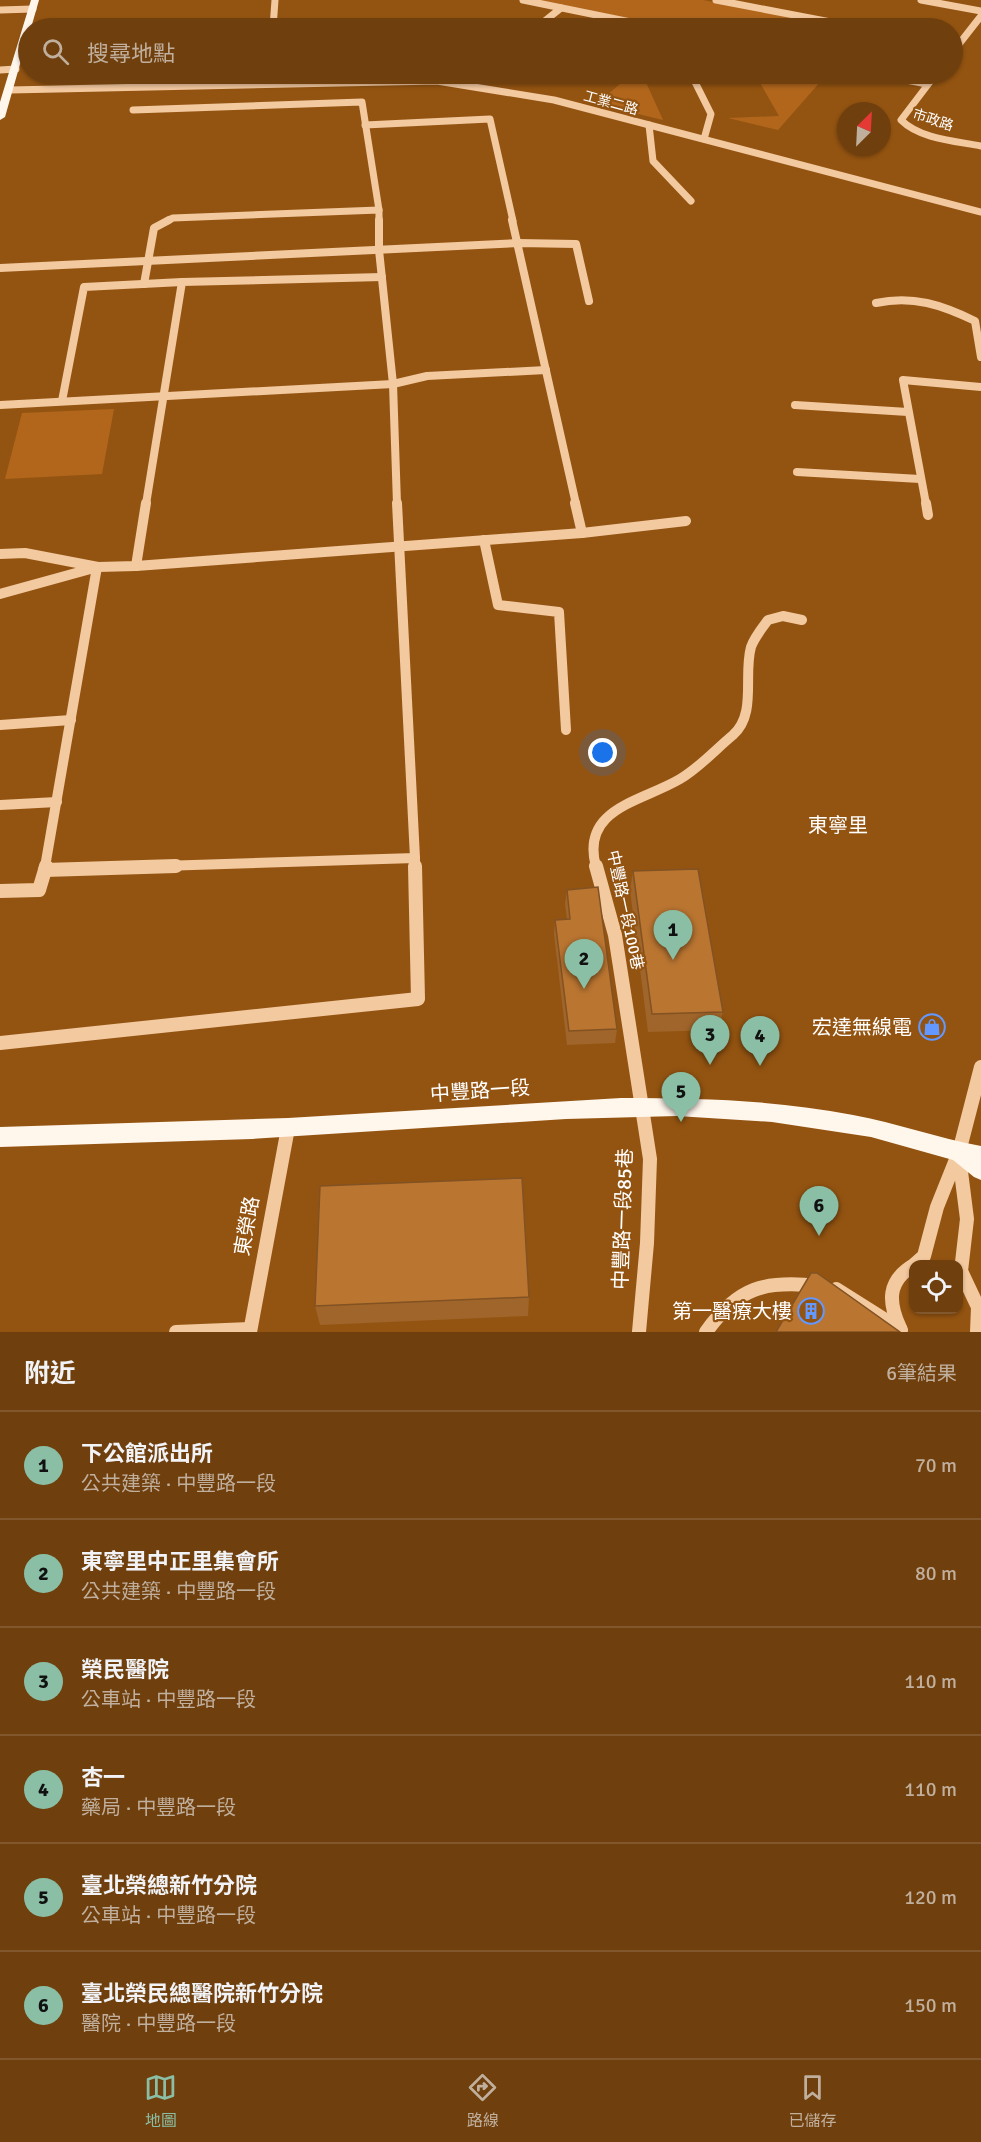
<!DOCTYPE html>
<html lang="zh-TW">
<head>
<meta charset="utf-8">
<style>
  :root { --surface:#6f3f0d; --page:#744616; --text:#f1f3f6; --muted:#c0af9d; --line:#81582e; --accent:#8abfa5 }
  body { margin:0; font-family:Signika,"Noto Sans TC",sans-serif; background:var(--page); color:var(--text) }
  .controls { position:absolute; right:18px; bottom:18px; display:grid; overflow:hidden; border-radius:12px; box-shadow:0 2px 4px #0004 }
  .controls button { width:54px; height:54px; display:grid; place-items:center; padding:0; border:0; border-bottom:2px solid var(--line); background:var(--surface); color:var(--text); font:30px sans-serif }
  .compass { position:absolute; left:837px; top:102px; width:54px; height:54px; border-radius:50%; background:var(--surface); box-shadow:0 2px 4px #0004; rotate:24deg }
  .you { position:absolute; left:603px; top:753px; width:21px; height:21px; margin:-15px; border:4px solid #fff; border-radius:50%; background:#1a73e8; box-shadow:0 0 0 9px #1a73e833 }
  .badge { display:grid; place-items:center; width:39px; height:39px; border-radius:50%; background:var(--accent); color:#111; font-size:20px; font-weight:700 }
  .pin { position:absolute; translate:-50% -50px; filter:drop-shadow(0 2px 3px #0008) }
  .pin::after { content:''; position:absolute; top:32px; width:21px; height:18px; background:inherit; clip-path:polygon(0 0,100% 0,50% 100%) }
  .list { margin:0; padding:0; list-style:none }
  h2 { display:flex; justify-content:space-between; align-items:center; height:78px; margin:0; padding:0 24px; font-size:26px }
  h2 small { font-size:20px; font-weight:400; color:var(--muted) }
  .list li { display:grid; grid-template-columns:39px 1fr auto; gap:18px; align-items:center; box-sizing:border-box; height:108px; padding:0 24px; border-top:2px solid var(--line) }
  .list b { display:block; font-size:22px; white-space:nowrap }
  .list p { margin:0; font-size:20px; white-space:nowrap; color:var(--muted) }
  .list em { font-size:20px; font-style:normal; color:var(--muted) }
  .icon { flex:none; width:33px; height:33px; fill:none; stroke:currentColor; stroke-width:2; stroke-linecap:round; stroke-linejoin:round }
  .map { position:relative; flex:none; width:981px; height:1332px; overflow:hidden }
  .search { position:absolute; background:var(--surface); box-shadow:0 2px 4px #0004; left:18px; right:18px; top:18px; height:66px; display:flex; align-items:center; gap:15px; box-sizing:border-box; padding:0 21px; border-radius:33px; color:var(--muted); font-size:22px }
  .sheet { height:726px; background:var(--surface) }
  nav { display:flex; justify-content:space-around; align-items:center; box-sizing:border-box; height:84px; border-top:2px solid var(--line); background:var(--surface); font-size:16px; color:var(--muted) }
  nav a { display:grid; justify-items:center; gap:3px }
  nav .on { color:var(--accent) }
  .map>svg:first-child { display:block }
  .green { fill:#b1661c }
  .lines { fill:none; stroke-linecap:round; stroke-linejoin:round }
  .minor-far3 { stroke:#f3c9a0; stroke-width:7 }
  .minor-far2 { stroke:#f3c9a0; stroke-width:8 }
  .minor-far1 { stroke:#f3c9a0; stroke-width:10 }
  .minor { stroke:#f3c9a0; stroke-width:14 }
  .major { fill:#fff6ec; fill-rule:evenodd }
  .wall { fill:#a0652a }
  .building { fill:#ba7531; stroke:#825222; stroke-width:1.5 }
  .labels { text-anchor:middle; dominant-baseline:central; stroke-width:4.5; stroke-linejoin:round; paint-order:stroke }
  .far-street-label { font-size:14px; fill:#fff; stroke:#945411 }
  .street-label { font-size:16px; fill:#fff; stroke:#945411 }
  .quarter-label { font-size:20px; fill:#fff; stroke:#945411 }
  .near-poi-label { font-size:20px; fill:#fff; stroke:#945411; text-anchor:end }
  .near-street-label { font-size:20px; fill:#fff; stroke:#945411 }
</style>
</head>
<body>
<div class="map">
<svg width="981" height="1332" viewBox="0 0 981 1332">
  <rect width="100%" height="100%" fill="#945411"/>
  <g class="green">
    <polygon points="530,0 703,0 846,28 669,28"/>
    <polygon points="631,74 731,74 644,78 663,120 597,104"/>
    <polygon points="755,74 788,74 821,81 778,130 728,118 779,116"/>
    <polygon points="114,409 102,474 5,479 22,413"/>
  </g>
  <g class="lines">
    <g class="minor-far3">
      <polyline points="523,0 660,28"/>
      <polyline points="716,0 862,28"/>
      <polyline points="921,0 981,11"/>
      <polyline points="0,10 33,9"/>
      <polyline points="273,28 275,0"/>
      <polyline points="536,28 561,8"/>
      <polyline points="952,53 981,16"/>
      <polyline points="0,70 16,69"/>
      <polyline points="691,74 711,114 704,139"/>
      <polyline points="875,74 927,84"/>
      <path d="M936 74 901 120C920 139 955 141 981 146"/>
      <polyline points="466,85 480,74"/>
      <polyline points="10,90 437,81 554,100 981,212"/>
      <polyline points="133,110 362,102 379,210"/>
      <polyline points="365,125 490,119 513,221"/>
      <polyline points="649,125 653,161 691,201"/>
      <polyline points="167,221 173,218 379,210 379,221"/>
    </g>
    <g class="minor-far2">
      <polyline points="379,220 379,250 393,384 397,504"/>
      <polyline points="512,220 576,504"/>
      <polyline points="0,268 519,243 576,244 589,301"/>
      <polyline points="144,284 154,228 169,220"/>
      <path d="M876 303C913 295 942 305 975 321L981 357"/>
      <polyline points="62,401 84,287 182,282"/>
      <polyline points="0,405 393,384 427,376 546,370"/>
      <polyline points="795,405 908,412"/>
      <polyline points="797,472 920,479"/>
      <polyline points="146,504 182,282 382,277"/>
      <polyline points="926,504 903,380 981,387"/>
    </g>
    <g class="minor-far1">
      <polyline points="575,503 582,533"/>
      <polyline points="926,503 928,515"/>
      <polyline points="484,540 498,605 559,612 566,730"/>
      <polyline points="0,554 25,553 98,567 136,566 146,503"/>
      <polyline points="136,566 582,533 686,521"/>
      <polyline points="0,594 94,568"/>
      <polyline points="0,725 71,720"/>
      <polyline points="0,805 57,802"/>
      <polyline points="415,858 415,867"/>
      <polyline points="45,867 97,567"/>
      <polyline points="130,867 415,858 397,503"/>
      <path d="M596 867C580 808 641 802 680 779 699 768 716 749 733 735 757 714 743 675 751 647 754 638 762 628 768 620L783 616 802 620"/>
    </g>
    <g class="minor">
      <polyline points="46,866 45,870 176,866"/>
      <polyline points="596,866 615,935 650,1159 647,1243 639,1332"/>
      <polyline points="0,891 39,890 45,870"/>
      <polyline points="0,1043 418,999 415,866"/>
      <polyline points="959,1156 967,1219 961,1271 978,1307 977,1332"/>
      <polyline points="915,1264 924,1256 937,1207 959,1152 981,1067"/>
      <polyline points="836,1289 901,1330"/>
      <path d="M900 1328C888 1302 887 1281 914 1265"/>
      <polyline points="176,1332 250,1329"/>
      <polyline points="250,1332 288,1128"/>
      <path d="M706 1332C738 1287 765 1280 818 1286"/>
    </g>
    <g class="major">
      <polygon points="31,0 39,0 31,28 28,28 28,36 5,117 0,120 0,102"/>
      <path d="M621 1098C699 1098 776 1100 853 1115 896 1123 938 1138 981 1146V1180L974 1177 953 1160 871 1137 772 1122 677 1116 566 1119 252 1139 0 1147V1127L288 1118Z"/>
    </g>
  </g>
  <g class="wall">
    <polygon points="633,871 723,1012 718,1030 648,1032 630,890"/>
    <polygon points="567,890 617,1029 615,1043 567,1045 554,934 555,920 567,919 565,904"/>
    <polygon points="529,1297 528,1316 320,1325 315,1306"/>
  </g>
  <g class="building">
    <polygon points="698,869 723,1012 652,1014 633,871"/>
    <polygon points="598,887 617,1029 569,1031 555,920 570,919 567,890"/>
    <polygon points="522,1178 529,1297 315,1306 320,1186"/>
    <polygon points="811,1273 817,1273 900,1332 776,1332"/>
  </g>
  <defs>
    <g id="shop-ring" transform="scale(1.35)"><circle r="9.5" fill="#945411" stroke="#6298ff" stroke-width="1.5"/><path d="M-5-2.5h2.3a2.7 3.5 0 0 1 5.4 0H5L5.5 6h-11ZM-1.5-2.5h3a1.5 2.3 0 0 0-3 0Z" fill="#6298ff"/></g>
    <g id="building-ring" transform="scale(1.35)"><circle r="9.5" fill="#945411" stroke="#6298ff" stroke-width="1.5"/><path d="M-4-6H4V6H1V3H-1V6H-4ZM-2.5-4.3h1.7v1.8h-1.7ZM.8-4.3h1.7v1.8H.8ZM-2.5-1h1.7V.8h-1.7ZM.8-1h1.7V.8H.8Z" fill="#6298ff"/></g>
  </defs>
  <g fill-rule="evenodd">
    <use href="#shop-ring" x="932" y="1027"/>
    <use href="#building-ring" x="811" y="1311"/>
  </g>
  <g class="labels">
    <g class="far-street-label">
      <text transform="translate(611 103) rotate(15)">工業二路</text>
      <text transform="translate(933 120) rotate(18)">市政路</text>
    </g>
    <g class="street-label">
      <text transform="translate(625 910) rotate(78)">中豐路一段100巷</text>
    </g>
    <g class="quarter-label">
      <text x="838" y="825">東寧里</text>
    </g>
    <g class="near-poi-label">
      <text x="912" y="1027">宏達無線電</text>
      <text x="792" y="1311">第一醫療大樓</text>
    </g>
    <g class="near-street-label">
      <text transform="translate(480 1091) rotate(-4)">中豐路一段</text>
      <text transform="translate(623 1219) rotate(-88)">中豐路一段85巷</text>
      <text transform="translate(247 1226) rotate(-80)">東榮路</text>
    </g>
  </g>
</svg>
<div class="controls">
<button><svg class="icon" aria-label="locate" viewBox="0 0 24 24"><circle cx="12" cy="12" r="6"/><path d="M12 2v4M12 18v4M2 12h4M18 12h4"/></svg></button>
</div>
<svg class="compass" viewBox="-18 -18 36 36"><path d="M0-13l5 13h-10z" fill="#e53935"/><path d="M0 13l5-13h-10z" fill="#c0af9d"/></svg>
<div class="you"></div>
<div class="pin badge" style="left:673px;top:960px">1</div>
<div class="pin badge" style="left:584px;top:989px">2</div>
<div class="pin badge" style="left:710px;top:1065px">3</div>
<div class="pin badge" style="left:760px;top:1066px">4</div>
<div class="pin badge" style="left:681px;top:1122px">5</div>
<div class="pin badge" style="left:819px;top:1236px">6</div>
<div class="search"><svg class="icon" aria-label="search" viewBox="0 0 24 24"><circle cx="10" cy="10" r="6"/><path d="M15 15l6 6"/></svg>搜尋地點</div>
</div>
<section class="sheet">
<h2>附近<small>6筆結果</small></h2>
<ul class="list">
<li><span class="badge">1</span><div><b>下公館派出所</b><p>公共建築 · 中豐路一段</p></div><em>70 m</em></li>
<li><span class="badge">2</span><div><b>東寧里中正里集會所</b><p>公共建築 · 中豐路一段</p></div><em>80 m</em></li>
<li><span class="badge">3</span><div><b>榮民醫院</b><p>公車站 · 中豐路一段</p></div><em>110 m</em></li>
<li><span class="badge">4</span><div><b>杏一</b><p>藥局 · 中豐路一段</p></div><em>110 m</em></li>
<li><span class="badge">5</span><div><b>臺北榮總新竹分院</b><p>公車站 · 中豐路一段</p></div><em>120 m</em></li>
<li><span class="badge">6</span><div><b>臺北榮民總醫院新竹分院</b><p>醫院 · 中豐路一段</p></div><em>150 m</em></li>
</ul>
</section>
<nav>
<a class="on"><svg class="icon" aria-label="map" viewBox="0 0 24 24"><path d="M3 6l6-2 6 2 6-2v14l-6 2-6-2-6 2zM9 4v14M15 6v14"/></svg>地圖</a>
<a><svg class="icon" aria-label="directions" viewBox="0 0 24 24"><path d="M12 3l9 9-9 9-9-9zM9 14v-3h6M13 9l2 2-2 2"/></svg>路線</a>
<a><svg class="icon" aria-label="saved" viewBox="0 0 24 24"><path d="M7 4h10v16l-5-4-5 4z"/></svg>已儲存</a>
</nav>
</body>
</html>
